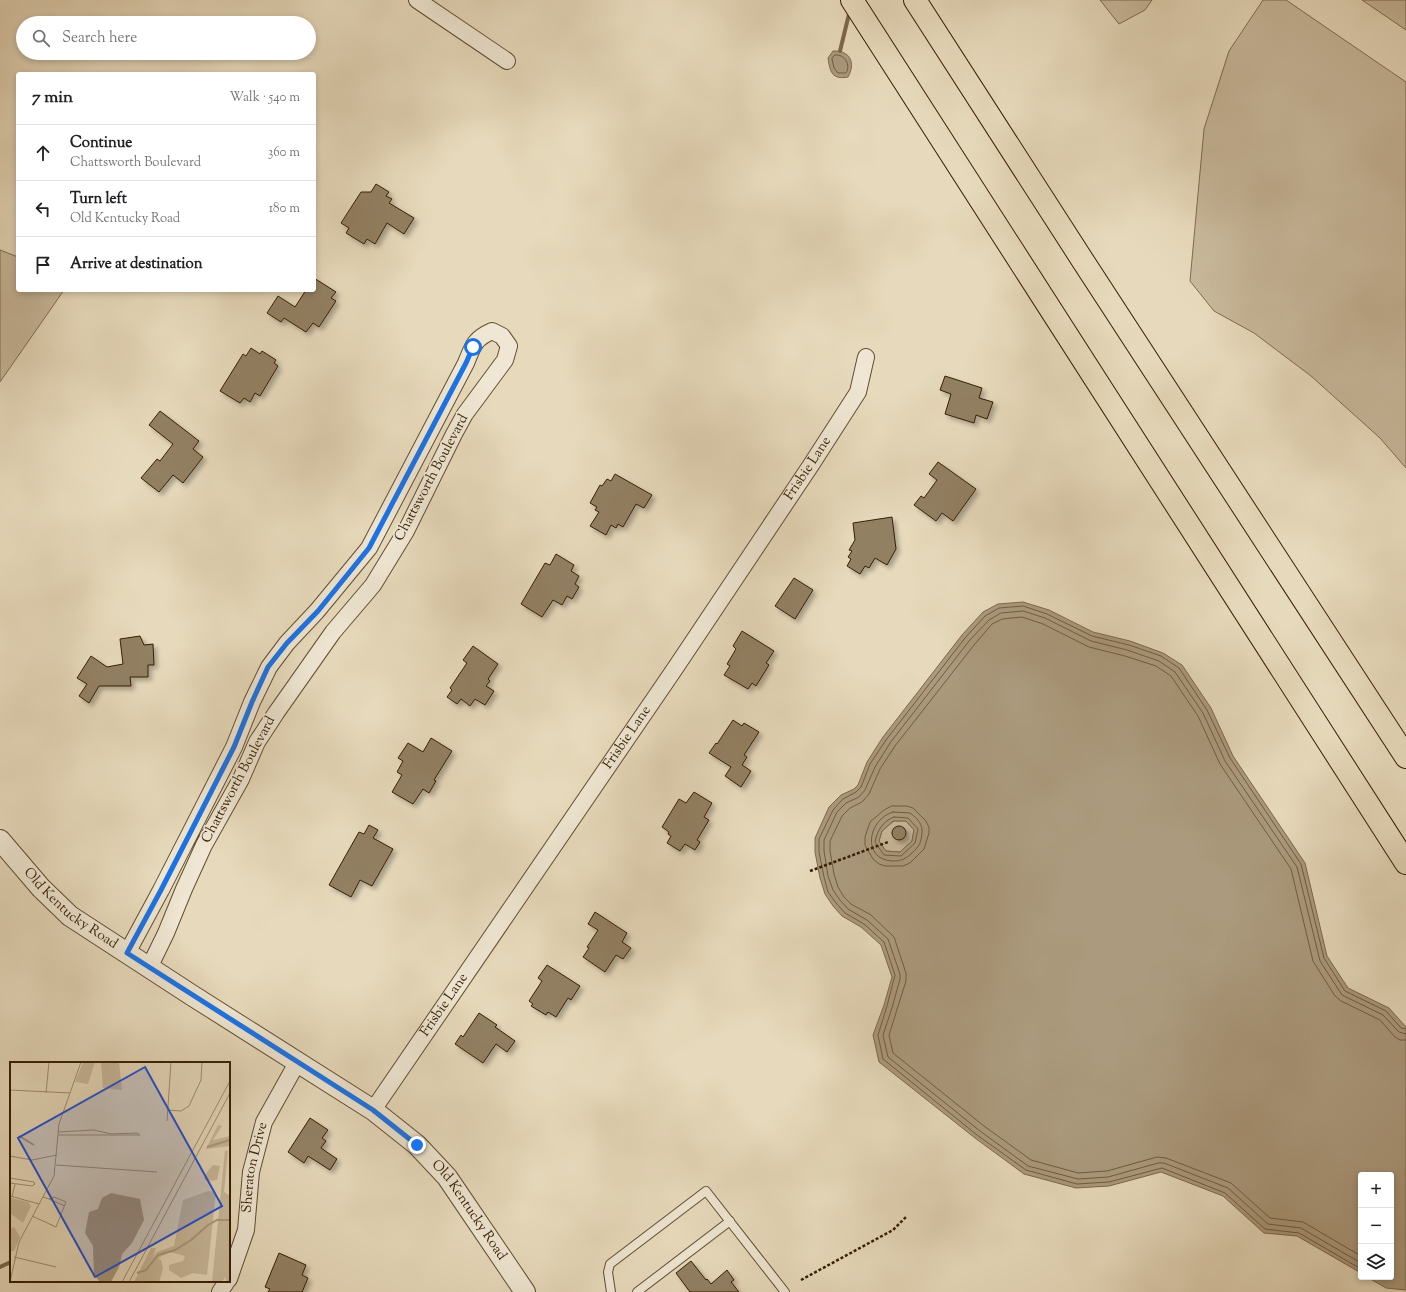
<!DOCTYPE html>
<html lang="en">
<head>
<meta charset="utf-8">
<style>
  :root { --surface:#fff; --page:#f2f2f2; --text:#202124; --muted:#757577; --line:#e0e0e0 }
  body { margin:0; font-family:"Sorts Mill Goudy",serif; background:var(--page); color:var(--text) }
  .controls { position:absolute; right:12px; bottom:12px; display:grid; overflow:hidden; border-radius:4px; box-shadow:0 2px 6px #0003 }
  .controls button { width:36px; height:36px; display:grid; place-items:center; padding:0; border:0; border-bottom:1px solid var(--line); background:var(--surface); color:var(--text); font:20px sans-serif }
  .stop { position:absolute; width:12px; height:12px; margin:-9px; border:3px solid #1a73e8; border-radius:50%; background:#fff }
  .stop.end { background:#1a73e8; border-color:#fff; box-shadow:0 1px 4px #0008 }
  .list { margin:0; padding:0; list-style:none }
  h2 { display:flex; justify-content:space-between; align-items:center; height:52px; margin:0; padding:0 16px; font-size:17px }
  h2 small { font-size:13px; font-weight:400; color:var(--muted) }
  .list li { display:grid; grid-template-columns:26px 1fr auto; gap:12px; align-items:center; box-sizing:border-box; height:56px; padding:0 16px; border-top:1px solid var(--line) }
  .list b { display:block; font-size:15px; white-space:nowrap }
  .list p { margin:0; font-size:13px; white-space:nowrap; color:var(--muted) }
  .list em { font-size:13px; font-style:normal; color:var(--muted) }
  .icon { flex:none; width:22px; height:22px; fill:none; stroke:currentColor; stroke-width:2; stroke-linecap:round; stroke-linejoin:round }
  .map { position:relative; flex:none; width:1406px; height:1292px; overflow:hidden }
  .search { position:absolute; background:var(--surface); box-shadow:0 2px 6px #0003; left:16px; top:16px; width:300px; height:44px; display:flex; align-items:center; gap:10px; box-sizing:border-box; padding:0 14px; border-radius:22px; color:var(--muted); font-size:15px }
  .panel { position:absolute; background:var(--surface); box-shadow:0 2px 6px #0003; left:16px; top:72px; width:300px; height:220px; border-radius:4px }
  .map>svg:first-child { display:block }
  .green { fill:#c9ba9d; stroke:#806c50 }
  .water { fill:#ab9a7d; stroke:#7c684c; fill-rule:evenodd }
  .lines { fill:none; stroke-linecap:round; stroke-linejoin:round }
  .shore { stroke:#705c40; stroke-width:1 }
  .stream { stroke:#7c684c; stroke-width:4 }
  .building { fill:#928063; stroke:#361e03; filter:url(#shadow) }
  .service-casing { stroke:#624d31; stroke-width:10 }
  .minor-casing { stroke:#624d31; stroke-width:18 }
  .tertiary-casing { stroke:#624d31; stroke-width:22 }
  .motorway-casing { stroke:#361e03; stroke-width:24 }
  .path { stroke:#361e03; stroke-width:2.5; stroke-dasharray:3 2; stroke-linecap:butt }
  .service { stroke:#efe7d3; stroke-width:8 }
  .minor { stroke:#efe7d3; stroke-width:16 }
  .tertiary { stroke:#efe7d3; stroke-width:20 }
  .motorway { stroke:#e7dabc; stroke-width:22 }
  .route { stroke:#1a73e8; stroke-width:5 }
  .labels { text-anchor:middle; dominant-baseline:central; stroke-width:3.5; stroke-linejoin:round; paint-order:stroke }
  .street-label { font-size:14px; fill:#361e03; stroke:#efe7d3 }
  .inset-river { fill:none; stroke:#ab9a7d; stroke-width:2 }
  .inset-road { fill:none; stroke:#a08f72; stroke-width:1 }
  .view { fill:#1d4ed8; fill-opacity:0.15; stroke:#1d4ed8; stroke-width:2 }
  .inset-edge { fill:none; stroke:#361e03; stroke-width:2 }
</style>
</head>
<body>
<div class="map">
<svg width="1406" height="1292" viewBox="0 0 1406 1292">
  <defs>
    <filter id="shadow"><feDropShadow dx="3.5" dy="3.5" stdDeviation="2" flood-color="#0004"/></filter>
  </defs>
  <rect width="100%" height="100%" fill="#e7dabc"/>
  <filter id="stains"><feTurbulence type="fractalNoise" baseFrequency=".005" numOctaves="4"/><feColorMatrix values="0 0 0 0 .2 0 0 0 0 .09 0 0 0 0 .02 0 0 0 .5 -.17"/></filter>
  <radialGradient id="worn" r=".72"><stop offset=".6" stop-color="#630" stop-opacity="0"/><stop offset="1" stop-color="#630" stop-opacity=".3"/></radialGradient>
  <g class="green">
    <polygon points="1100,0 1152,0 1145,10 1119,24"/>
    <polygon points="1263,0 1286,0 1406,82 1406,468 1380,438 1311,376 1254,333 1214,311 1190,281 1204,129 1229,51"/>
    <polygon points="1362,0 1406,0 1406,30"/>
    <polygon points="0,250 18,257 18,290 64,290 0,382"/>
    <polygon points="894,821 906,821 914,830 912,841 900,852 885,851 879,841 882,831"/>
  </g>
  <g class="water">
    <path d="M833 51C850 50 856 63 848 77 832 80 830 72 828 58Z"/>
    <path d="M1023 602 1049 610 1093 632 1130 641 1163 653 1182 665 1211 708 1233 756 1305 863 1327 956 1348 988 1389 1008 1406 1027V1290L1386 1288 1367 1277H1391V1175H1361V1273L1297 1236 1264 1233 1223 1196 1161 1172 1109 1186 1076 1188 1024 1174 975 1138 879 1062 873 1035 884 1005 892 977 881 945 861 927 842 916 833 906 825 894 820 878 815 852V838L829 807 841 795 854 789 858 785 867 762 883 737 962 635 983 612 998 604ZM893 821H906L914 830 912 841 900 852 886 851 879 841 882 831Z"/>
  </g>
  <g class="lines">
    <g class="shore">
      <path d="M835 55C845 54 851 65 846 73H838L834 68 832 59Z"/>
      <polygon points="892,806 907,806 913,808 925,820 929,827 929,833 924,849 910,863 903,866 885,866 879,864 873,859 865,845 865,837 870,822 884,810"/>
      <path d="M893 812 910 813C921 821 924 827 921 839 920 846 916 849 911 854 904 860 900 861 892 861 861 859 868 819 893 812Z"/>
      <path d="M894 817 908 818 918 829 915 843 901 856 884 855 875 842C877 831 883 821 894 817Z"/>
      <polyline points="1361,1256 1303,1222 1270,1218 1231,1183 1166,1158 1157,1157 1107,1171 1078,1173 1031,1160 984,1126 893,1053 889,1035 906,981 906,973 894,937 871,915 851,904 844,897 838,887 834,874 830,851 830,841 842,816 850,808 862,802 869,794 880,769 895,746 974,645 992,624 1002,619 1022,617 1043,624 1089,647 1125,656 1156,666 1171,676 1198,716 1220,764 1291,869 1313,961 1335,996 1341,1001 1380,1020 1395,1037 1400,1040 1406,1040"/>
      <polyline points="1361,1263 1301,1228 1268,1224 1228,1188 1164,1163 1158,1163 1108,1177 1078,1179 1028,1166 980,1131 888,1057 883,1035 892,1008 900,979 900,974 888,939 867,920 848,909 840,900 833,890 828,876 824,851 824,840 837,812 846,803 859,797 865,790 875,767 890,743 969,641 989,620 1001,613 1023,611 1045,618 1091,641 1127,650 1159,661 1175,672 1203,713 1225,761 1297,867 1320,961 1342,995 1383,1015 1399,1032 1406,1034"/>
      <polyline points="1361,1269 1299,1233 1265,1229 1225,1193 1162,1168 1109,1182 1077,1184 1026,1170 977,1135 883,1059 878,1035 887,1006 895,975 884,942 864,924 845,913 836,903 828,892 824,877 819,852 819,839 833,810 843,799 856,792 861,787 870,764 886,740 965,638 985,616 999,608 1023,606 1047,614 1092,636 1129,645 1161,656 1179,668 1207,710 1230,758 1301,864 1324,958 1345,991 1386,1011 1401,1028 1406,1029"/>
    </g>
    <g class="stream">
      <polyline points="840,51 850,10"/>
      <polyline points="0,1267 11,1262"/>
    </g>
  </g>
  <g class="building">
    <polygon points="376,184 389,192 386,196 392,199 389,203 414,218 404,234 387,223 375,244 367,239 364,244 346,233 349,228 341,223 361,192 371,192"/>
    <polygon points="314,278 336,292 331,298 336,301 319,327 313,323 306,332 284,318 281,322 267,313 278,296 295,307 306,290 314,290"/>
    <polygon points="251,348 260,354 262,351 276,360 274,363 278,366 260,396 255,393 250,402 244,398 240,403 220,391 243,354 246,356"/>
    <polygon points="945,376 982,388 979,398 993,402 987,419 976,415 974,423 945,414 951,394 940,390"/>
    <polygon points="160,411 199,441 193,449 203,457 183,483 173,475 159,492 141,478 157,459 160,461 173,444 149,425"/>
    <polygon points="938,462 976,489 953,521 942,513 936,521 914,505 921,496 924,498 937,480 929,474"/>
    <polygon points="615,474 652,495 644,508 636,504 623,527 618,524 616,528 611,525 606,535 590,526 599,512 595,510 597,507 590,503 600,485 602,486 607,479 611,481"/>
    <polygon points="892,517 896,549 887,565 875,558 869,568 865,566 860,574 847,566 851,559 848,557 852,551 849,550 855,540 853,523"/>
    <polygon points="556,554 574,565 571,571 579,576 575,584 579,587 572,599 567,596 562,605 553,600 542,617 521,604 545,563 550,565"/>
    <polygon points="794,578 813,590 795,619 775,606"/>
    <polygon points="742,631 774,651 766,663 769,665 756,686 752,683 748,689 724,675 730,666 727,664 736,649 733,646"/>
    <polygon points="140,636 144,645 153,644 154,665 148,665 148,677 130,677 131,686 99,686 89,703 79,696 87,684 77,678 91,656 107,667 123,664 120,639"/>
    <polygon points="473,646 498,664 488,679 490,681 486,686 494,691 485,705 475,699 470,706 461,699 457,704 447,697 452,690 450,688 467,663 463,660"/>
    <polygon points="733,720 742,726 744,723 759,732 744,755 747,757 742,765 751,771 741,787 725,776 731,767 709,753 716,743 717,744"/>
    <polygon points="431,738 452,751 434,780 436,781 429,793 423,789 413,804 392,792 402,775 397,772 403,761 398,758 408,743 423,752"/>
    <polygon points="694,792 712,803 704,817 709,820 697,840 700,842 695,850 685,844 680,851 667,843 671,836 668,834 669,832 662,827 679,799 686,803"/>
    <polygon points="369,825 378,830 373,838 393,849 372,886 360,880 351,897 329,885 359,832 364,834"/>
    <circle cx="899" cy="833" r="7"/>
    <polygon points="595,912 627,933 622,942 631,948 623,959 616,955 605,972 583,957 589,948 587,947 598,930 588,924"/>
    <polygon points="547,965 580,986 571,1000 568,998 556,1017 548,1012 546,1015 531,1006 533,1004 529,1001 542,981 538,978"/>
    <polygon points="479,1013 497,1025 495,1027 515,1041 507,1052 496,1044 483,1063 455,1044 461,1035 463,1037"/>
    <polygon points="310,1118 328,1130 322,1138 326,1141 321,1148 337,1159 330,1170 308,1156 304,1163 288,1152"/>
    <polygon points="279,1253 306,1265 302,1275 308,1278 302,1292 268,1292 270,1289 265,1287"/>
    <polygon points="691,1261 706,1280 707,1279 711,1284 727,1270 734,1280 731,1282 739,1292 690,1292 676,1273"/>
  </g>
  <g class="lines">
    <g class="service-casing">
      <g id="service">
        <polyline points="611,1292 608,1272 610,1264 706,1191 785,1292"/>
        <polyline points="637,1292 730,1221"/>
      </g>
    </g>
    <g class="minor-casing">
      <g id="minor">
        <polyline points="417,0 507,61"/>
        <path d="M127 953 161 890 234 747 252 702 269 667 287 643 317 611 369 548 466 363C473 346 474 339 492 331L502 336 509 346 505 360 465 414 454 434 406 531 373 585 333 632 276 713 257 742 241 779 204 845 184 889 166 933 149 968"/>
        <path id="s1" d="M373 1110 676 667 811 465 858 392 866 357"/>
        <path id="s2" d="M229 1279 246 1230 251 1172 264 1122 297 1063"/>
        <polyline points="220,1292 227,1281"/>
      </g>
    </g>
    <g class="tertiary-casing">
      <g id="tertiary">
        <path id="s3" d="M0 840 41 888 70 916 193 996 373 1110 417 1145 447 1177 525 1292"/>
      </g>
    </g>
    <g class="motorway-casing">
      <g id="motorway">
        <polyline points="852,0 1406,863"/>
        <polyline points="915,0 1083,261 1406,757"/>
      </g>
    </g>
    <g class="path">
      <polyline points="810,871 888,842"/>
      <polyline points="801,1280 893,1230 906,1217"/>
    </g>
    <use href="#service" class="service"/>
    <use href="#minor" class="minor"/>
    <use href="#tertiary" class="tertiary"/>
    <use href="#motorway" class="motorway"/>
  </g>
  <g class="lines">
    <polyline class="route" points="417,1145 373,1110 127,953 161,890 234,747 252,702 268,667 287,643 318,611 369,548 466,363 473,347"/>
  </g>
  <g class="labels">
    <g class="street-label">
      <text stroke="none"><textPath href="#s1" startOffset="775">Frisbie Lane</textPath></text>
      <text transform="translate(432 478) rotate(-62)">Chattsworth Boulevard</text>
      <text stroke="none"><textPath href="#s1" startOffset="451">Frisbie Lane</textPath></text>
      <text transform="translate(239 780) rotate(-62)">Chattsworth Boulevard</text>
      <text stroke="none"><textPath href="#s3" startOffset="99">Old Kentucky Road</textPath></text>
      <text stroke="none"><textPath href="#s1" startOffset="127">Frisbie Lane</textPath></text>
      <text stroke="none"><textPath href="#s2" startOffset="115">Sheraton Drive</textPath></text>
      <text stroke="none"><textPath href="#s3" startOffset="603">Old Kentucky Road</textPath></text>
    </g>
  </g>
  <g transform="translate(10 1062)">
    <rect width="220" height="220" fill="#e7dabc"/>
    <path d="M73 0H85L78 22 65 20ZM91 0H109L112 28 93 26ZM208 63 212 64 203 78 220 74V84L196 87ZM215 88 218 89 214 130 220 134V220H216V215L211 220H202ZM203 103 210 104 207 118 197 119 194 117 197 110ZM198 129 206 130 197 213 183 211 171 216 159 208V203L173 199 175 194 160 190 148 196 151 198 153 207 149 220H124L141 186H146L143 195 147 190 164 184 173 138ZM0 136 18 140 21 144 13 161 0 151ZM4 165 10 175 4 189H0V167Z" fill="#c9ba9d"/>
    <path d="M101 131 130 137 134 158 122 181 112 192 109 205 101 220H90L84 213 83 184 75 171 79 150 88 147 92 136Z" fill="#ab9a7d"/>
    <path class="inset-river" d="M9 74 24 83M197 85 220 78M127 211 136 208 148 193 165 188 181 178 198 163 207 158H220"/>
    <path class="inset-road" d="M0 28 60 31M36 31 39 0M158 48 171 49 179 44 191 18 192 0M157 59 161 0M48 73H130L127 71 101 72 84 68 48 70M0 94 22 98 47 93M46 103 147 110M0 116 24 120 25 122 22 124 0 121M0 134 29 142M2 135 5 122M39 137 55 144M22 154 46 165 56 140 44 135 39 137 33 135M4 195 46 205M0 220 9 180 44 114 49 62 71 0M112 220 220 19M119 220 220 31"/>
    <path class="view" d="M135 5 212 144 85 215 8 76Z"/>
    <rect width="220" height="220" class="inset-edge"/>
  </g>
  <rect width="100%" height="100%" filter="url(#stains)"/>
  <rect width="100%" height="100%" fill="url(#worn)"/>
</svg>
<div class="controls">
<button>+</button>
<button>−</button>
<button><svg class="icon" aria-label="layers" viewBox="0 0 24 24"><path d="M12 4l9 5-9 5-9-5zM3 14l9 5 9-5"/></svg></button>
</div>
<div class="stop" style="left:473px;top:347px"></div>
<div class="stop end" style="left:417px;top:1145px"></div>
<div class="search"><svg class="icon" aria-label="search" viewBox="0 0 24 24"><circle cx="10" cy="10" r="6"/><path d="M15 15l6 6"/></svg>Search here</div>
<section class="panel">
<h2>7 min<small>Walk · 540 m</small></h2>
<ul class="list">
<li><svg class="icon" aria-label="ahead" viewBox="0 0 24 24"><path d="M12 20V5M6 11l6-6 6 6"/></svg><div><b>Continue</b><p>Chattsworth Boulevard</p></div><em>360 m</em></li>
<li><svg class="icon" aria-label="left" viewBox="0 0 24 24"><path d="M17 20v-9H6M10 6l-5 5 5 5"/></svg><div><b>Turn left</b><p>Old Kentucky Road</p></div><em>180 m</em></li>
<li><svg class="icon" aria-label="arrive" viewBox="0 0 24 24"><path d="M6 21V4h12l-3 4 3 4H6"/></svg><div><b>Arrive at destination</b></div></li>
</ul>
</section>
</div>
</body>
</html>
